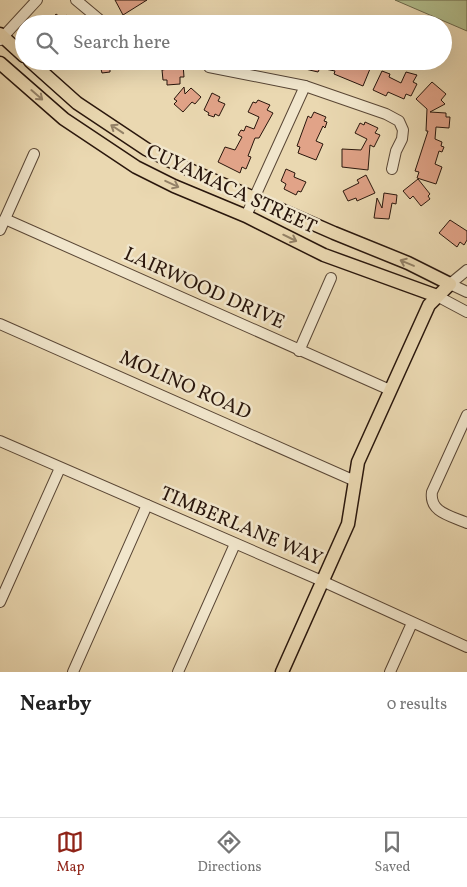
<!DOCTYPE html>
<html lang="en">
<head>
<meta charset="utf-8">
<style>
  :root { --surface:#fff; --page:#f6f6f6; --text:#222; --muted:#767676; --line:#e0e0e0; --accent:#8f2418 }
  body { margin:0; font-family:Vollkorn,serif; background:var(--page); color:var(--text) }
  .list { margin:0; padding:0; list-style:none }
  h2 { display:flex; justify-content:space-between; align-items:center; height:65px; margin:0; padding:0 20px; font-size:21px }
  h2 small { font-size:16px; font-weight:400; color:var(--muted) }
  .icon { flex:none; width:28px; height:28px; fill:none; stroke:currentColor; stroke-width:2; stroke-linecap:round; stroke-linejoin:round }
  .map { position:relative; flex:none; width:467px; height:672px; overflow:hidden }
  .search { position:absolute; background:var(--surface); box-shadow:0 5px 20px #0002; left:15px; right:15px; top:15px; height:55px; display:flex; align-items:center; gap:12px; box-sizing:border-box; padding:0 18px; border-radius:28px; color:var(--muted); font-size:19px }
  .sheet { height:145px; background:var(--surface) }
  nav { display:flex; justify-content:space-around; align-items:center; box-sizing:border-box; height:70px; border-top:1px solid var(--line); background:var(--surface); font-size:14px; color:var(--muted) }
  nav a { display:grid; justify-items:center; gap:2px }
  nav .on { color:var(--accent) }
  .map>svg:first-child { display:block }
  .green { fill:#b3bf8e; stroke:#6e6a4d }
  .building { fill:#e1a388; stroke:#29160c }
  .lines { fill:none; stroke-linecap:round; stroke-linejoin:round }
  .minor-casing { stroke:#594635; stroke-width:12 }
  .major-casing { stroke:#29160c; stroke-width:15 }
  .minor { stroke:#f1e6cc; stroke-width:10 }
  .major { stroke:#ead8b1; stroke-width:12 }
  .oneway { stroke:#938167 }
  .labels { text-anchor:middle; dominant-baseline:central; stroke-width:5; stroke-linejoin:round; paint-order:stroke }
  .street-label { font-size:20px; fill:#29160c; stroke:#f1e6cc }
</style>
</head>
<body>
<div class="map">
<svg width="467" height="672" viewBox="0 0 467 672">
  <rect width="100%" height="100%" fill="#ead8b1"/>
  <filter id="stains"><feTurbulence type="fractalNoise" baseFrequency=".004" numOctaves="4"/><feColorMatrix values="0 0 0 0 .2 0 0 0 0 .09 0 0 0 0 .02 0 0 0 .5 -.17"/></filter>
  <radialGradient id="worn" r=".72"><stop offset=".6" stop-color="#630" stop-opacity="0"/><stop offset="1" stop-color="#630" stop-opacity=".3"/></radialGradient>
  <polygon class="green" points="395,0 467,0 467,31"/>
  <g class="building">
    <polygon points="115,0 147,0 123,15"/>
    <polygon points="56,14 63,19 66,15 77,24 48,24"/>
    <polygon points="66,61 82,61 76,69"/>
    <polygon points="99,61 119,61 120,67 110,68 110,72 102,73"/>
    <polygon points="284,61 365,61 372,64 363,86 334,74 335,71 320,68 318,72 284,64"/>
    <polygon points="183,64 184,77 180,77 180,84 167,85 167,80 163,80 162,70 174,68 174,65"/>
    <polygon points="382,71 390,74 389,77 401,83 406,72 417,75 413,82 417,84 411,96 406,94 404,99 388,92 386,96 373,90"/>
    <polygon points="432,82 446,94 441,100 445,104 430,112 446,113 446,117 450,117 449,128 436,127 435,139 442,142 441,146 444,147 442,152 439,151 435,164 442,167 436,184 417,178 419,172 415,171 428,131 426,131 427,109 416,99"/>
    <polygon points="184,87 185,94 191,88 201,97 195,104 192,102 183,112 174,104 177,101 174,99"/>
    <polygon points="212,93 220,97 218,101 225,104 219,116 215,114 214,117 208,115 209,113 204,110"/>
    <polygon points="258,100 270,105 267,110 273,113 259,138 255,138 248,156 251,157 246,169 242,167 240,173 218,162 225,147 235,150 242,137 238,135 241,130 244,131 246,126 254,129 259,117 248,112 253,102 256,103"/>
    <polygon points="314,112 326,117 324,121 327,122 325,128 323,126 316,141 323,144 316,160 298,153 300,147 297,146 308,116 311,118"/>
    <polygon points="365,122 378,128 375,133 380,135 374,147 370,145 368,170 342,167 342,149 361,150 367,139 355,133 360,123 364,125"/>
    <polygon points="286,169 295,173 294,177 306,182 301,192 298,191 296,195 284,189 286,184 281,181"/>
    <polygon points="366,175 375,193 357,201 356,198 348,201 343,191 359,183 357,180"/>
    <polygon points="418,179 430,194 428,196 430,199 421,206 413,196 410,199 403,191"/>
    <polygon points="384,193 397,195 396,204 392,203 389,219 374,218 377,198 382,208"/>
    <polygon points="450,220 467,231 467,240 464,245 460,242 457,247 439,233"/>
  </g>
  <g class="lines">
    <g class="minor-casing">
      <g id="minor">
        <polyline points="76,0 100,20"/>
        <polyline points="0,40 37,0"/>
        <polyline points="209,67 305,86 386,114 399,121 403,130 402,139 396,151 392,169"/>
        <polyline points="246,216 305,86"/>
        <polyline points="5,219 390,390"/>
        <polyline points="0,230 34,154"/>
        <polyline points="467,270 450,284 467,292"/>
        <polyline points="437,296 467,312"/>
        <polyline points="0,324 355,481"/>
        <polyline points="299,351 331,278"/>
        <path d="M467 415 432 492C429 513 452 516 467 523"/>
        <polyline points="0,441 322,581 467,647"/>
        <polyline points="0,602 60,468"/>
        <polyline points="73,672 147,505"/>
        <polyline points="178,672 235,544"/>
        <polyline points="390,672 412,623"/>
      </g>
    </g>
    <g class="major-casing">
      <g id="major">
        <polyline points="0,34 24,56"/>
        <polyline points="30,61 77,103 146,149 183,167 334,233 408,263 450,284 429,305 358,462 348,524 282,672"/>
        <polyline points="0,63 64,119 136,167 174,186 246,216 324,255 437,296"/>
      </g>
    </g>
    <use href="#minor" class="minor"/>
    <use href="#major" class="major"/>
  </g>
  <defs><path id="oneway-shaft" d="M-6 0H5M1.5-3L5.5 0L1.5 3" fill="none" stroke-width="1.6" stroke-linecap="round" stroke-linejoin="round" transform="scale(1.25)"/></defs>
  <g class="oneway">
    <use href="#oneway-shaft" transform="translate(37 95) rotate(41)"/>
    <use href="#oneway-shaft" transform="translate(117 129) rotate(-146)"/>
    <use href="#oneway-shaft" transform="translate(172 184) rotate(25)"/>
    <use href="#oneway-shaft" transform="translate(290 238) rotate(26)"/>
    <use href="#oneway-shaft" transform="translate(407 263) rotate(-157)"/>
  </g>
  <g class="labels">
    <g class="street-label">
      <text transform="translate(231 190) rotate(25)">CUYAMACA STREET</text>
      <text transform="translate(204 289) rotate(24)">LAIRWOOD DRIVE</text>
      <text transform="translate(185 386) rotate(24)">MOLINO ROAD</text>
      <text transform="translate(241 527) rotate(23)">TIMBERLANE WAY</text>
    </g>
  </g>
  <rect width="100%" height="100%" filter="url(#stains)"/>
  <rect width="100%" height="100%" fill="url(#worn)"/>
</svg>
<div class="search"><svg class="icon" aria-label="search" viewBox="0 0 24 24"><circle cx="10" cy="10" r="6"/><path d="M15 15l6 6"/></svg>Search here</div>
</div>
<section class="sheet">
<h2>Nearby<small>0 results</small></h2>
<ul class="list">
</ul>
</section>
<nav>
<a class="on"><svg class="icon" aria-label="map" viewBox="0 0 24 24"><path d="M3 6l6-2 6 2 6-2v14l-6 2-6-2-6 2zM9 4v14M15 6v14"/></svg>Map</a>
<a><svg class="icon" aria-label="directions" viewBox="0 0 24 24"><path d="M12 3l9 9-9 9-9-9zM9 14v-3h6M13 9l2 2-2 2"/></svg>Directions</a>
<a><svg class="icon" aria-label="saved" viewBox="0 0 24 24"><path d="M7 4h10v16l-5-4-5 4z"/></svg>Saved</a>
</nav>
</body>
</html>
